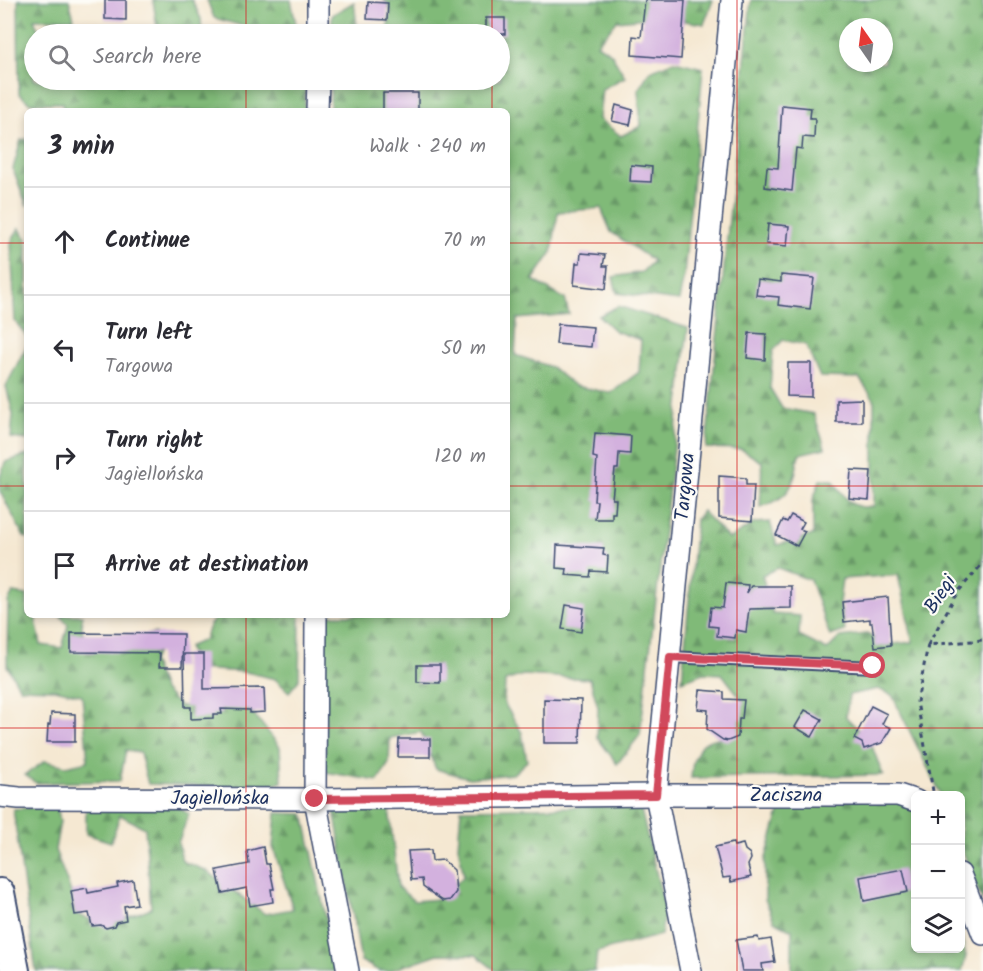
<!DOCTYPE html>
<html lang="en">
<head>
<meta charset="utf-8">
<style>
  :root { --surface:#fff; --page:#f2f2f3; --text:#2b2b33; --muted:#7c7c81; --line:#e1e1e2 }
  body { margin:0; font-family:Kalam,sans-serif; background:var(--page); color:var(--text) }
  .controls { position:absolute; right:18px; bottom:18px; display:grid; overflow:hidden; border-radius:9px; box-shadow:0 3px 9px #0003 }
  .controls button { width:54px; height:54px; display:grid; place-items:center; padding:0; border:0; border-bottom:2px solid var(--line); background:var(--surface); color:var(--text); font:30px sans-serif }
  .compass { position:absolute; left:839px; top:18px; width:54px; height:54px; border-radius:50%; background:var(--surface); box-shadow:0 3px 9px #0003; rotate:346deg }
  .stop { position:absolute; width:18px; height:18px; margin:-14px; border:4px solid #d1495b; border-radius:50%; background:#fff }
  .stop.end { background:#d1495b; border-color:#fff; box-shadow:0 2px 6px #0008 }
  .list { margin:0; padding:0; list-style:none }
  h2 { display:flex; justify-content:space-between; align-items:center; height:78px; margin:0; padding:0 24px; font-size:26px }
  h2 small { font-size:20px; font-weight:400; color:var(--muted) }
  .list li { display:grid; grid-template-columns:39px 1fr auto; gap:18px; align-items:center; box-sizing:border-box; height:108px; padding:0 24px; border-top:2px solid var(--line) }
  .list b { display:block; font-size:22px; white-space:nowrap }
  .list p { margin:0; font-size:20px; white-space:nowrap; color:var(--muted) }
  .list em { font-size:20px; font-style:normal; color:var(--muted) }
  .icon { flex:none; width:33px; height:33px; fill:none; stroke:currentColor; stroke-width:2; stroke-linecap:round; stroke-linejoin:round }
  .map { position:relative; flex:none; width:983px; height:971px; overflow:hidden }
  .search { position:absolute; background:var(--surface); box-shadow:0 3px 9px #0003; left:24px; top:24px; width:486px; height:66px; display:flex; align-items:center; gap:15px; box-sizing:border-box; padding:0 21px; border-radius:33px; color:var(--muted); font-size:22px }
  .panel { position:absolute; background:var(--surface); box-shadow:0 3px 9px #0003; left:24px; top:108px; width:486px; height:510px; border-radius:9px }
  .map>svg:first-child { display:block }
  .forest { fill:url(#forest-firs); stroke:#4e746b; stroke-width:1.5; fill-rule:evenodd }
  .building { fill:#d3b1de }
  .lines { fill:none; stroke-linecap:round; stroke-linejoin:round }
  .lane-casing { stroke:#3c4b6f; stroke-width:14 }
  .street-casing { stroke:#3c4b6f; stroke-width:24 }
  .secondary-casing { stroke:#3c4b6f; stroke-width:32 }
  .path { stroke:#3c4b6f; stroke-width:3; stroke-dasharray:4.5 4.5; stroke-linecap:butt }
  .lane { stroke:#fff; stroke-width:10 }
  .street { stroke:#fff; stroke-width:21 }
  .secondary { stroke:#fff; stroke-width:28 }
  .route { stroke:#d1495b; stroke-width:8 }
  .grid { fill:none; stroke:#d62828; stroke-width:1.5; stroke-opacity:0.55 }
  .labels { text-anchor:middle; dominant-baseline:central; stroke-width:4.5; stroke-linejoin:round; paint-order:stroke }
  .street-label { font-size:20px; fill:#1b2f5e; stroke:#fdfcf7 }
</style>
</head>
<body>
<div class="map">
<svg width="983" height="971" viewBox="0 0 983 971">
  <defs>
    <pattern id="forest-firs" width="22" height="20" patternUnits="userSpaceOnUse" patternTransform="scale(1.5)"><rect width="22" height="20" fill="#80ba78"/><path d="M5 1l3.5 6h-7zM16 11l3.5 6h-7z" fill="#689866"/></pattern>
  </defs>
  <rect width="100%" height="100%" fill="#fdfcf7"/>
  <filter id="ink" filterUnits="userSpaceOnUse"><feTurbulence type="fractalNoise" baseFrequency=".0167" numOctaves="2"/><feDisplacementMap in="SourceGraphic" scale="12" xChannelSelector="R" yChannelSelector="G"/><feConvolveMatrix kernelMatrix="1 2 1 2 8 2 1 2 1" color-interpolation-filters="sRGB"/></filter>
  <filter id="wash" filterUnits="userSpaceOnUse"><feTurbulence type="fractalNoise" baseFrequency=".008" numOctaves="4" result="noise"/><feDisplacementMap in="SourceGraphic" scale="24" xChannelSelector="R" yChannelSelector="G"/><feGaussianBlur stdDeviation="1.35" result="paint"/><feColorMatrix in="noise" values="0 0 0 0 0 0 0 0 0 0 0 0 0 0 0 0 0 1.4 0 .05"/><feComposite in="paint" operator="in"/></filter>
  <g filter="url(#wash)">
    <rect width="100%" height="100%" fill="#f5e8d2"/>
    <g class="forest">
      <polygon points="18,0 69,0 74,19 34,19 40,34 34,34 34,80 145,80 148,86 160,80 305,80 305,111 64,111 62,103 30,103 19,94"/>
      <polygon points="153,0 192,0 201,19 202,34 158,34"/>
      <polygon points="207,0 291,0 298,34 262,34 261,31 214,18"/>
      <polygon points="384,0 713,0 704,24 658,17 617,21 597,44 611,53 625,77 602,89 599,119 621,136 641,126 638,90 650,71 674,61 703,68 684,275 679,301 617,293 613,277 642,272 653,261 611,232 601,208 558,212 552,252 533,280 565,299 569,314 517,319 515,355 551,367 575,386 611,393 639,372 641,340 615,331 599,316 618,306 688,328 640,735 617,764 597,737 598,707 590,679 523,675 505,681 504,703 522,733 527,761 513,774 469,778 436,769 421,732 390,738 389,763 378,781 325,772 325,615 507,615 507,111 330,111 331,80 500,80 500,34 386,34 391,11"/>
      <path d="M751 0H983V903L961 846 960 796 941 795 892 695 878 689 849 695 846 717 870 741 883 775 691 778 693 762 701 745 710 740 731 735 743 701 722 674 704 673 682 681 696 519 702 511 729 539 755 523 770 522 777 545 813 535V500L820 480H833C845 497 850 511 874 506V399L859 378 820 377 806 345 783 340 773 351 770 388 782 408 814 414 825 448 799 454C794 484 792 498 760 507L762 462 741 449 706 448ZM848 27H884V63H848ZM778 568 810 580 830 636 845 631 839 603 842 579 898 575 913 642 885 645 867 634 840 637 827 650 799 636 800 616 773 614 762 575Z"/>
      <polygon points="354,2 358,34 332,34 332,15"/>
      <polygon points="27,139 27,206 13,169 21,140"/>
      <polygon points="19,228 27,239 27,337 15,321 11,243"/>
      <polygon points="27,345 27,440 11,438 13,414 6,386"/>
      <polygon points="27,455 27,538 24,537 0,491 0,477 5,462"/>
      <polygon points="13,593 27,595 27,615 35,615 41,645 62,648 68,625 60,615 82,615 82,629 86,644 156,633 160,647 152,661 163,689 180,707 231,696 237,705 253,713 280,747 282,782 262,788 148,784 140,753 126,750 120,781 36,783 25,775 45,761 66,766 88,761 82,695 55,689 20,688 7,666 8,602"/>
      <polygon points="218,615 256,615 281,618 281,615 300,615 299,680 289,692 275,679 246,672 196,669 188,647 204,640 209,626"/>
      <polygon points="887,797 915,804 916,948 960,948 961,935 966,956 962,971 792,971 792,930 774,921 765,899 765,861 781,806"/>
      <polygon points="57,806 60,821 55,850 80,916 108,925 151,908 145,828 120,815 111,842 86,834 86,807 178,807 189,814 178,843 182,861 207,871 265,914 293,909 273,847 276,813 304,814 337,971 36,971 13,809"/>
      <polygon points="640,806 665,909 661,935 597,952 595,971 496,971 476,955 438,954 389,971 379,971 361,961 334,810 389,808 398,887 414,901 439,899 464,876 458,846 461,809"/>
    </g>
    <g id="blocks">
      <g class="building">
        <polygon points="105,0 126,0 126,20 105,19"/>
        <polygon points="645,0 685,0 681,59 632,55 633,36 641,37"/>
        <polygon points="368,2 388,3 387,20 367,19"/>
        <rect x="486" y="18" width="19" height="16"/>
        <rect x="383" y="93" width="35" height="18"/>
        <polygon points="616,105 633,110 630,125 612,121"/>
        <polygon points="782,105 811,108 810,118 815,118 814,138 803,137 802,149 796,148 792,191 765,187 767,167 778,168"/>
        <polygon points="631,165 652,167 651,182 630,181"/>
        <polygon points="768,224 789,226 787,246 766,244"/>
        <polygon points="581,253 605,255 603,266 608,266 606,289 574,285 576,263 580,263"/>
        <polygon points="781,275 814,278 810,309 778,305 779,297 756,295 758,279 781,282"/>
        <polygon points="558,324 593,327 591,347 556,344"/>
        <polygon points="749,333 766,334 765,360 747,358"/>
        <polygon points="788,363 811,363 811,397 787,396"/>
        <polygon points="862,399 862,422 836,422 836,400"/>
        <polygon points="595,433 631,436 630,454 619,453 618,469 615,469 612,499 616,499 615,513 612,513 612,519 595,519 597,501 594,501 597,458 593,457"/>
        <polygon points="851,470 871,471 869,500 849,498"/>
        <polygon points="719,476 746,478 746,485 754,485 752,521 719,518"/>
        <polygon points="791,515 804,522 800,529 805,531 797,546 776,535 783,520 787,522"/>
        <polygon points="557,545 604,548 603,555 608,556 607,572 591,571 590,577 566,575 567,569 556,568"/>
        <polygon points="726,583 748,585 747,593 751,586 791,586 791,608 749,609 746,632 736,630 735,638 717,636 718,627 709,626 711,607 723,608"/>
        <polygon points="888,597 891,645 875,647 872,623 870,623 870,619 844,622 842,602"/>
        <polygon points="566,605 584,608 581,632 562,629"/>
        <polygon points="71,633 183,634 182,667 159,667 160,653 71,652"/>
        <polygon points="184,654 204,654 204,689 264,688 265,712 250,713 250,710 221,709 222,714 213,714 213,718 191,719 191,707 185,707"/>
        <polygon points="417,665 440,665 440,683 417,682"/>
        <polygon points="700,690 724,692 724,699 744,700 742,719 739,719 738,737 728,741 723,740 707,729 708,710 698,709"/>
        <polygon points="544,699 581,700 580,743 544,743"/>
        <polygon points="871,706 887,714 882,724 891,728 882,743 864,749 862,743 854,739"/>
        <polygon points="805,710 822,719 812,737 795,727"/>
        <polygon points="51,713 75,714 75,742 47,742 48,725 50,725"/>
        <polygon points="399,739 430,739 430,757 398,757"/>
        <polygon points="733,843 734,846 743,844 745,850 750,854 751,859 748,865 751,877 731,882 730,877 723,878 715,847"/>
        <polygon points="263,847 266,864 269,864 274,889 271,889 273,902 250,906 247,888 222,893 217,870 249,864 247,851"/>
        <polygon points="431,850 432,861 443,860 454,870 456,892 450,900 443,901 423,887 422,879 411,880 408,851"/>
        <polygon points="903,869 908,892 864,901 860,877"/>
        <polygon points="133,880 137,904 124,906 126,920 116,922 114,926 106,928 101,925 92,926 89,913 75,915 71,891 87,888 88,893 118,887 117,883"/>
        <polygon points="758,937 759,941 771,939 775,962 762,964 763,971 742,971 736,940"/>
      </g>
    </g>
  </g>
  <g filter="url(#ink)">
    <use href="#blocks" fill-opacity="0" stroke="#3c4b6f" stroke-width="1.5"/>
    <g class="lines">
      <g class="lane-casing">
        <polyline id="lane" points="670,657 873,667"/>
      </g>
      <g class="street-casing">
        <g id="street">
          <polyline points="318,34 318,0"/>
          <polyline points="317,111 318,80"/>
          <polyline points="316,615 315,799 348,971"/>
          <polyline points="0,796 19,798 315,799 656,795 898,795 916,801"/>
          <polyline points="960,874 983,934"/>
          <polyline points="691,971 656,795 732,0"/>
        </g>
      </g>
      <g class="secondary-casing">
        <polyline id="secondary" points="0,893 15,971"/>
      </g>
      <g class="path">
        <polyline points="928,645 957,593 983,563"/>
        <polyline points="933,791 917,702 928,645 983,640"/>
      </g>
      <use href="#lane" class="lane"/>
      <use href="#street" class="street"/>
      <use href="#secondary" class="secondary"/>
    </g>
  </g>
  <g class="lines" filter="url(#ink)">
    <polyline class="route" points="315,799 656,795 670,657 873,666"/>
  </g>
  <path class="grid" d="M246 0V34M492 0V34M737 0V971M246 80V111M492 80V111M0 243H27M507 243H983M0 486H27M507 486H983M246 615V971M492 615V971M0 728H983"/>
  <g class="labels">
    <g class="street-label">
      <text transform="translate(686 487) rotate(-85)">Targowa</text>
      <text transform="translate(941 595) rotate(-57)">Biegi</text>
      <text x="786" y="796">Zaciszna</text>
      <text x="220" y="799">Jagiellońska</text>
    </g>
  </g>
</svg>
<div class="controls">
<button>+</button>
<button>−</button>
<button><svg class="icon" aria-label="layers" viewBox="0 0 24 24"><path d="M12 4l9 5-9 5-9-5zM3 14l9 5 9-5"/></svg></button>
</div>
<svg class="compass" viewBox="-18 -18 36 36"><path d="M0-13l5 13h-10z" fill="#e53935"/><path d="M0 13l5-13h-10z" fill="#7c7c81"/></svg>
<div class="stop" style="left:873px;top:666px"></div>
<div class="stop end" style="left:315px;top:799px"></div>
<div class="search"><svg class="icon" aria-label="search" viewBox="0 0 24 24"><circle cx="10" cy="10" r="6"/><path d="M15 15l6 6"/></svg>Search here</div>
<section class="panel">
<h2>3 min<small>Walk · 240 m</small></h2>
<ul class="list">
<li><svg class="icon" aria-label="ahead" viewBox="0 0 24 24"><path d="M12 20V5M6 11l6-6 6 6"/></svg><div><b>Continue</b></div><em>70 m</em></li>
<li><svg class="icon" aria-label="left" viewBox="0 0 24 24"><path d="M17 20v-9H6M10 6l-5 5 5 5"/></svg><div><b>Turn left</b><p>Targowa</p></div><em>50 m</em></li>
<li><svg class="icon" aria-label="right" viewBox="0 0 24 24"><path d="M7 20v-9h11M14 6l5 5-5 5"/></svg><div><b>Turn right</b><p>Jagiellońska</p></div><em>120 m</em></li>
<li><svg class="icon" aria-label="arrive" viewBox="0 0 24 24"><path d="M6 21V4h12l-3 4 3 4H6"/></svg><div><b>Arrive at destination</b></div></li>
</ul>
</section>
</div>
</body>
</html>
